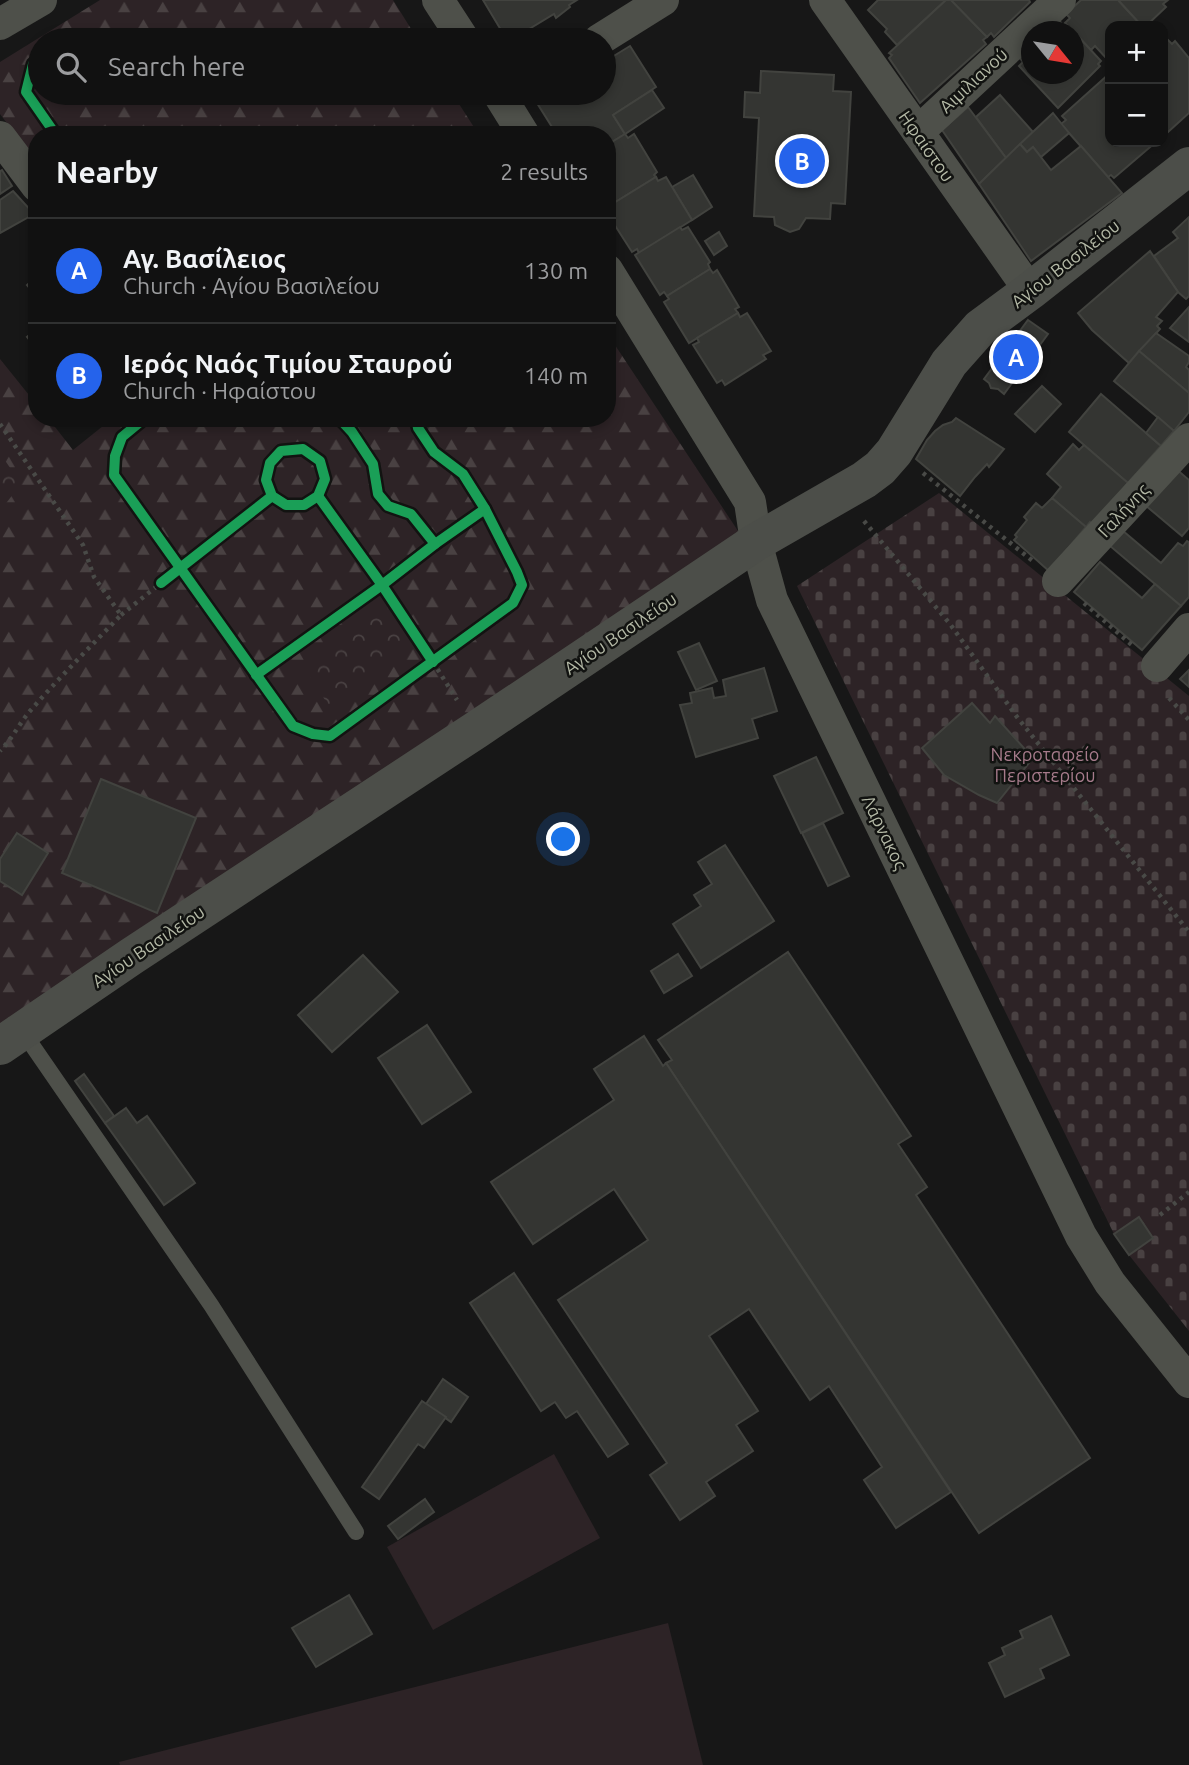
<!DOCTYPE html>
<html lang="en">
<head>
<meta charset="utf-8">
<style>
  :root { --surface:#111; --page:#1e1f1f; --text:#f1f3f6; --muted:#9c9d9f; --line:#303131; --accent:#2563eb }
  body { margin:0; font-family:Ubuntu,sans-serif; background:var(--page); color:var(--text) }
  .controls { position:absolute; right:21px; top:21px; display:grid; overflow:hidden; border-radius:14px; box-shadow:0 4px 10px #0003 }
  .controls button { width:63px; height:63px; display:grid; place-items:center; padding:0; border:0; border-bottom:2px solid var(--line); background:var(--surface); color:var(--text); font:35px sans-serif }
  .compass { position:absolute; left:1021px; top:21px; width:63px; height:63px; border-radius:50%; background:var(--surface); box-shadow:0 4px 10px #0003; rotate:120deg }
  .you { position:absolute; left:564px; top:840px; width:24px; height:24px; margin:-18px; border:5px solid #fff; border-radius:50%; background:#1a73e8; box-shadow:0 0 0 10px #1a73e833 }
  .badge { display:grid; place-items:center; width:46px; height:46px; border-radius:50%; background:var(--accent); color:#fff; font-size:23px; font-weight:700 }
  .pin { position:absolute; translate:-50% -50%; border:4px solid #fff; box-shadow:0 2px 7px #0006 }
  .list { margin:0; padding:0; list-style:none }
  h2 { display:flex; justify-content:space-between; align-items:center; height:91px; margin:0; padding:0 28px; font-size:30px }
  h2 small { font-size:23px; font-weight:400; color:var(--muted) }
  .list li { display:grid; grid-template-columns:46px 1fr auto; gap:21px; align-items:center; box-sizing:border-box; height:105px; padding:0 28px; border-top:2px solid var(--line) }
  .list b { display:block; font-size:26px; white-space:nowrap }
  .list p { margin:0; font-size:23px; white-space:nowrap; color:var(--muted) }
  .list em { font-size:23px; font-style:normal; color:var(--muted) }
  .icon { flex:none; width:38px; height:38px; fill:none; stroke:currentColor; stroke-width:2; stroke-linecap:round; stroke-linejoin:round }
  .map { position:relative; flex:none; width:1189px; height:1765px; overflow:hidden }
  .search { position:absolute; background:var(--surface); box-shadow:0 4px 10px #0003; left:28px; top:28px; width:588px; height:77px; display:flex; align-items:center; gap:18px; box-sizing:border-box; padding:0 24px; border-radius:38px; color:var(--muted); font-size:26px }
  .panel { position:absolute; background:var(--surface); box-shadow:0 4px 10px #0003; left:28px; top:126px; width:588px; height:301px; border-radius:28px }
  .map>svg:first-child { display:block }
  .grass { fill:#2d2326 }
  .forest { fill:url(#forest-firs) }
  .cemetery { fill:url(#cemetery-stones) }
  .park { fill:url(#park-crowns) }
  .building { fill:#343532; stroke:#42433f; stroke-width:2 }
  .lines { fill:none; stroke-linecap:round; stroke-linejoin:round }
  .path { stroke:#494a47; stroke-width:4.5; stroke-dasharray:3.5 5; stroke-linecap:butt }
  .lane { stroke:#4e504a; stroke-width:16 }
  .street { stroke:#4e504a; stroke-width:32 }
  .secondary { stroke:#4c4e49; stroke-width:38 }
  .cycleway-casing { stroke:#121311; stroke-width:15 }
  .cycleway { stroke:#1a9f57; stroke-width:10 }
  .labels { text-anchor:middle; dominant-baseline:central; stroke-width:5; stroke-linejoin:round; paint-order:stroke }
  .street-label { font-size:18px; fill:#b4b9a6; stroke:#121311 }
  .park-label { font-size:18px; fill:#a67b8b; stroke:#121311 }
</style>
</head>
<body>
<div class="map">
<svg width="1189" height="1765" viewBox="0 0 1189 1765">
  <defs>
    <pattern id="forest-firs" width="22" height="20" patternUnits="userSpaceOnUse" patternTransform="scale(1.75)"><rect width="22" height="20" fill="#2d2326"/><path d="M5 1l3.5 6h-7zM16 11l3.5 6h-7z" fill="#494142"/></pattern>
    <pattern id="cemetery-stones" width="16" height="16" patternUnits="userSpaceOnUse" patternTransform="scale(1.75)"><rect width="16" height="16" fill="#2d2326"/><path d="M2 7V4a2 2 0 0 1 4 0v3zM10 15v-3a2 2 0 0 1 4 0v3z" fill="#494142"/></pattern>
    <pattern id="park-crowns" width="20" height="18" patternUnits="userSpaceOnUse" patternTransform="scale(1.75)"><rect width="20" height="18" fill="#2d2326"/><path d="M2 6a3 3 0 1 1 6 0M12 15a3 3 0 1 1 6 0" fill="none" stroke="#494142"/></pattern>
  </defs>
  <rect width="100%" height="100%" fill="#171717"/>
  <g class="grass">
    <polygon points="554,1454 600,1538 433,1630 387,1547"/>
    <polygon points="668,1623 703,1765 120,1765 119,1762"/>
  </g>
  <g class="forest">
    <polygon points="100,0 393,0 418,40 40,40 40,93 452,93 479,135 37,135 37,163 0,114 0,62"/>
    <polygon points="607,333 744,540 0,1033 0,359 37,405 37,418 48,418 73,450 113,418 607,418"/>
  </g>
  <polygon class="cemetery" points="939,493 1189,696 1189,1331 1129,1255 1114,1234 797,586"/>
  <g class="park">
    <polygon points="0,453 21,484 0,511"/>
    <polygon points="384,602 407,643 330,708 304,667"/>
  </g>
  <g class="building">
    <polygon points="483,0 577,0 569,5 570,7 556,18 554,14 511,40 507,40"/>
    <polygon points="878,0 946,0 897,45 885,32 887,29 868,10"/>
    <polygon points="946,0 951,0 987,37 983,40 986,44 920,103 889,58 892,55 889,53"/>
    <polygon points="951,0 1029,0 1030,2 994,37 991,33 987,37"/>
    <polygon points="1081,0 1118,0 1142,26 1110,26 1110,60 1109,61 1095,46 1091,50 1065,23 1070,18 1066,14"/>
    <polygon points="1121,0 1168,0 1163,4 1166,7 1146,26 1142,26 1119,1"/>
    <polygon points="1059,20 1063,25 1065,23 1073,32 1046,32"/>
    <polygon points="1074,32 1101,61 1098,64 1100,66 1058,108 1019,66 1023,62 1019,57 1032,45 1032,74 1074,74"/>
    <polygon points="1166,38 1172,44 1175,41 1189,58 1189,113 1168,132 1163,126 1163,41"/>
    <polygon points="630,46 656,87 613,115 625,134 607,145 607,135 557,135 537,103 554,93 604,93 604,62"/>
    <polygon points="761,71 834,75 833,91 851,92 845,204 831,203 830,219 806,218 799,229 790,232 775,225 774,217 754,216 759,118 744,117 745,92 760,93"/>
    <polygon points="1110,73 1110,142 1156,142 1114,178 1111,175 1108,177 1061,124 1066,120 1062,116"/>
    <polygon points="652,90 664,108 625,134 613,115"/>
    <polygon points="1000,95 1033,132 1006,158 976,117"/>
    <polygon points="968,107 1006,158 979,184 942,130"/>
    <polygon points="1053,113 1069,133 1041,157 1033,147 1027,152 1020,144"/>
    <polygon points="625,134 628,138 634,134 657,172 654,175 656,177 609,206 607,204 607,145"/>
    <polygon points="1020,144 1027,152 1033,147 1051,170 1081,146 1122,193 1031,261 979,184"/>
    <polygon points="2,170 12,186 0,194 0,171"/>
    <polygon points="693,175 712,207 692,220 672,187"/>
    <polygon points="656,177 658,181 666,177 692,220 639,253 637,249 632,252 607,213 612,211 609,206"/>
    <polygon points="13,191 34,214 0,233 0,200"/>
    <polygon points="1189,217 1189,296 1186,299 1178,292 1154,256 1178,238 1173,232"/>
    <polygon points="680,227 682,230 688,227 710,262 708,264 710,269 667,296 664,292 660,295 635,255"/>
    <polygon points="719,232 727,246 714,255 705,241"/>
    <polygon points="1150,251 1178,292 1156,317 1162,321 1157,326 1160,329 1129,363 1092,330 1078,313"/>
    <polygon points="710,269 713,273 717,270 739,307 735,309 738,313 689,343 664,302 669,299 667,296"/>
    <polygon points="37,276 37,297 27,285"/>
    <polygon points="1189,307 1189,342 1170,328"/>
    <polygon points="738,313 740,317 747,313 771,351 763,355 766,359 725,385 722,380 717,383 693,345 699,342 697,338"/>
    <polygon points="1028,320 1048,334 1004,394 998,389 991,388 989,383 984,379"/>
    <polygon points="37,329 37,347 36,348 27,337"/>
    <polygon points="1156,333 1189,356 1189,362 1186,367 1189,370 1189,393 1139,351"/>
    <polygon points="1139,351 1189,393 1189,412 1174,431 1114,381"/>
    <polygon points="1042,386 1061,404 1035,432 1015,414"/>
    <polygon points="1101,394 1161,446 1128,483 1069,432"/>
    <polygon points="1158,417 1174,431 1161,446 1146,433"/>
    <polygon points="956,418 1004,449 989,467 987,464 975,477 960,496 916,459 927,440 935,431 943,425 952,422"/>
    <polygon points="1073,444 1079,450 1084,445 1128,483 1093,525 1090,522 1086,527 1052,498 1061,487 1047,474"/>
    <polygon points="1175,468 1189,480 1189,528 1182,536 1145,505"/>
    <polygon points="1052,498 1086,527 1049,571 1014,540 1017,537 1015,535 1027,520 1024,517 1036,503 1042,508"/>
    <polygon points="1116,525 1161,563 1178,543 1183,546 1187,541 1189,542 1189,597 1181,606 1103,540"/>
    <polygon points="1100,562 1142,598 1155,584 1181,606 1142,650 1074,592"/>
    <polygon points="699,643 717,681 696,690 678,652"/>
    <polygon points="764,668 777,711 752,719 758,738 696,757 680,705 692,703 690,693 712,688 714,698 726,696 723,680"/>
    <polygon points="1189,670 1189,687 1180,679"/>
    <polygon points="972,703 990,723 995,716 1033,758 997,803 979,795 944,775 922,748"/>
    <polygon points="816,757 843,813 801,833 774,776"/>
    <polygon points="101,779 196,818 157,913 62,873"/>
    <polygon points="823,823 849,876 828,886 802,833"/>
    <polygon points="17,833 48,853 22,895 0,881 0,859"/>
    <polygon points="725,845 774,921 701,968 673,924 701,906 694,895 712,884 698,862"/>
    <polygon points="788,952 911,1136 898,1144 927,1187 916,1195 1090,1458 979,1533 666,1063 672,1060 658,1040"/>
    <polygon points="678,954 692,976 664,993 651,971"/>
    <polygon points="363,955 398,992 332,1052 298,1015"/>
    <polygon points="427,1025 471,1092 422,1124 378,1058"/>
    <polygon points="644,1036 663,1066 666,1063 951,1492 896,1528 864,1480 882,1467 829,1386 810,1400 749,1309 709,1336 758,1411 736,1425 753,1451 706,1482 715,1496 680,1520 650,1475 667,1463 558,1300 648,1240 614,1189 533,1244 491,1182 614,1100 594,1069"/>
    <polygon points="84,1074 114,1116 105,1123 75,1081"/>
    <polygon points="126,1108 137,1123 147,1116 195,1183 164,1205 105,1123"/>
    <polygon points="1139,1217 1153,1238 1129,1255 1114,1234"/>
    <polygon points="514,1273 628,1444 608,1457 577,1411 566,1418 555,1402 541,1411 470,1303"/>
    <polygon points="443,1379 468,1397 451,1422 426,1404"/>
    <polygon points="422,1401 446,1417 424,1448 418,1444 379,1499 362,1487"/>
    <polygon points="425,1499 434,1512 398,1539 388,1526"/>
    <polygon points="349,1595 372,1634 316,1667 292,1628"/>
    <polygon points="1051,1616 1069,1655 1040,1669 1044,1678 1005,1697 989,1663 1005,1655 1002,1648 1023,1638 1020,1631"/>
  </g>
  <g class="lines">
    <g class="path">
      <path d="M0 424 83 545 94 577 121 615C90 647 59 678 30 711 19 724 12 739 0 751"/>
      <polyline points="923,473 1034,562"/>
      <polyline points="864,521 950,624 1017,717 1189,932"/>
      <polyline points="1084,603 1133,646"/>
      <polyline points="121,615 161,583"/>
      <polyline points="433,662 457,700"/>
      <polyline points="1169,698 1189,720"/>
      <polyline points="1160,1215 1189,1192"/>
    </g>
    <polyline class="lane" points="23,1032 211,1305 356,1532"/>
    <g class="street">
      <polyline points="438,0 464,40"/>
      <polyline points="825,0 1030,291"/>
      <polyline points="0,24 41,0"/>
      <polyline points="599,40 663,0"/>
      <polyline points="498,93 524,135"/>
      <polyline points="918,132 1060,0"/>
      <polyline points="0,137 37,186"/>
      <polyline points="607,270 750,502 756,542 772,600 1081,1236 1110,1283 1189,1382"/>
      <polyline points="1058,581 1189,439"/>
      <polyline points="1157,666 1189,629"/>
    </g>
    <polyline class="secondary" points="0,1046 132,956 476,730 756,542 864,480 880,468 894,452 949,363 980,328 1030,291 1189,166"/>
    <g class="cycleway-casing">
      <g id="cycleway">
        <polyline points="40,60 33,64 26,92 56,135"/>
        <polyline points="145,418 122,437 115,456 114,475 293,726 313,734 330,736 513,603 522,585 517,572 485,509 463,474 434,452 418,428 416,418"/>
        <polyline points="339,418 352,432 373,464 378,494 388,506 411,514 435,544 485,509"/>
        <polygon points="303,449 320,461 325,479 318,496 304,505 286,505 272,496 266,480 270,463 281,451"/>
        <polyline points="318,496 382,585 433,662"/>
        <polyline points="161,583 272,496"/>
        <polyline points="256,675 382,585 435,544"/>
      </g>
    </g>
    <use href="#cycleway" class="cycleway"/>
  </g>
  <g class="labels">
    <g class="street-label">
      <text transform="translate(973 80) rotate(-43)">Αιμιλιανού</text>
      <text transform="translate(927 146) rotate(55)">Ηφαίστου</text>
      <text transform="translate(1065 263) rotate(-38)">Αγίου Βασιλείου</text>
      <text transform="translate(1123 510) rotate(-47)">Γαλήνης</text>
      <text transform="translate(620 633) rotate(-34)">Αγίου Βασιλείου</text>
      <text transform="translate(885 832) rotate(64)">Λάρνακος</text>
      <text transform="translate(148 946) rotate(-34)">Αγίου Βασιλείου</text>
    </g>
    <g class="park-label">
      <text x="1045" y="754">Νεκροταφείο<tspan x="1045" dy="21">Περιστερίου</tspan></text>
    </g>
  </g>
</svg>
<div class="controls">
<button>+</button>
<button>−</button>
</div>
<svg class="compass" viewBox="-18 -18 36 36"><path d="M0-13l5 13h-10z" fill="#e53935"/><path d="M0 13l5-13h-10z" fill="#9c9d9f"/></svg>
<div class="you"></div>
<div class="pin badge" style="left:1016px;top:357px">A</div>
<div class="pin badge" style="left:802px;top:161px">B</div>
<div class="search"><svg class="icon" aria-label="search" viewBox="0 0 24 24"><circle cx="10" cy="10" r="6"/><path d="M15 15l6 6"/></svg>Search here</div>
<section class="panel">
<h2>Nearby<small>2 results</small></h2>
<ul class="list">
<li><span class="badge">A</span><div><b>Αγ. Βασίλειος</b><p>Church · Αγίου Βασιλείου</p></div><em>130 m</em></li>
<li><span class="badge">B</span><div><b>Ιερός Ναός Τιμίου Σταυρού</b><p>Church · Ηφαίστου</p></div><em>140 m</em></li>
</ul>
</section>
</div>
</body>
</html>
